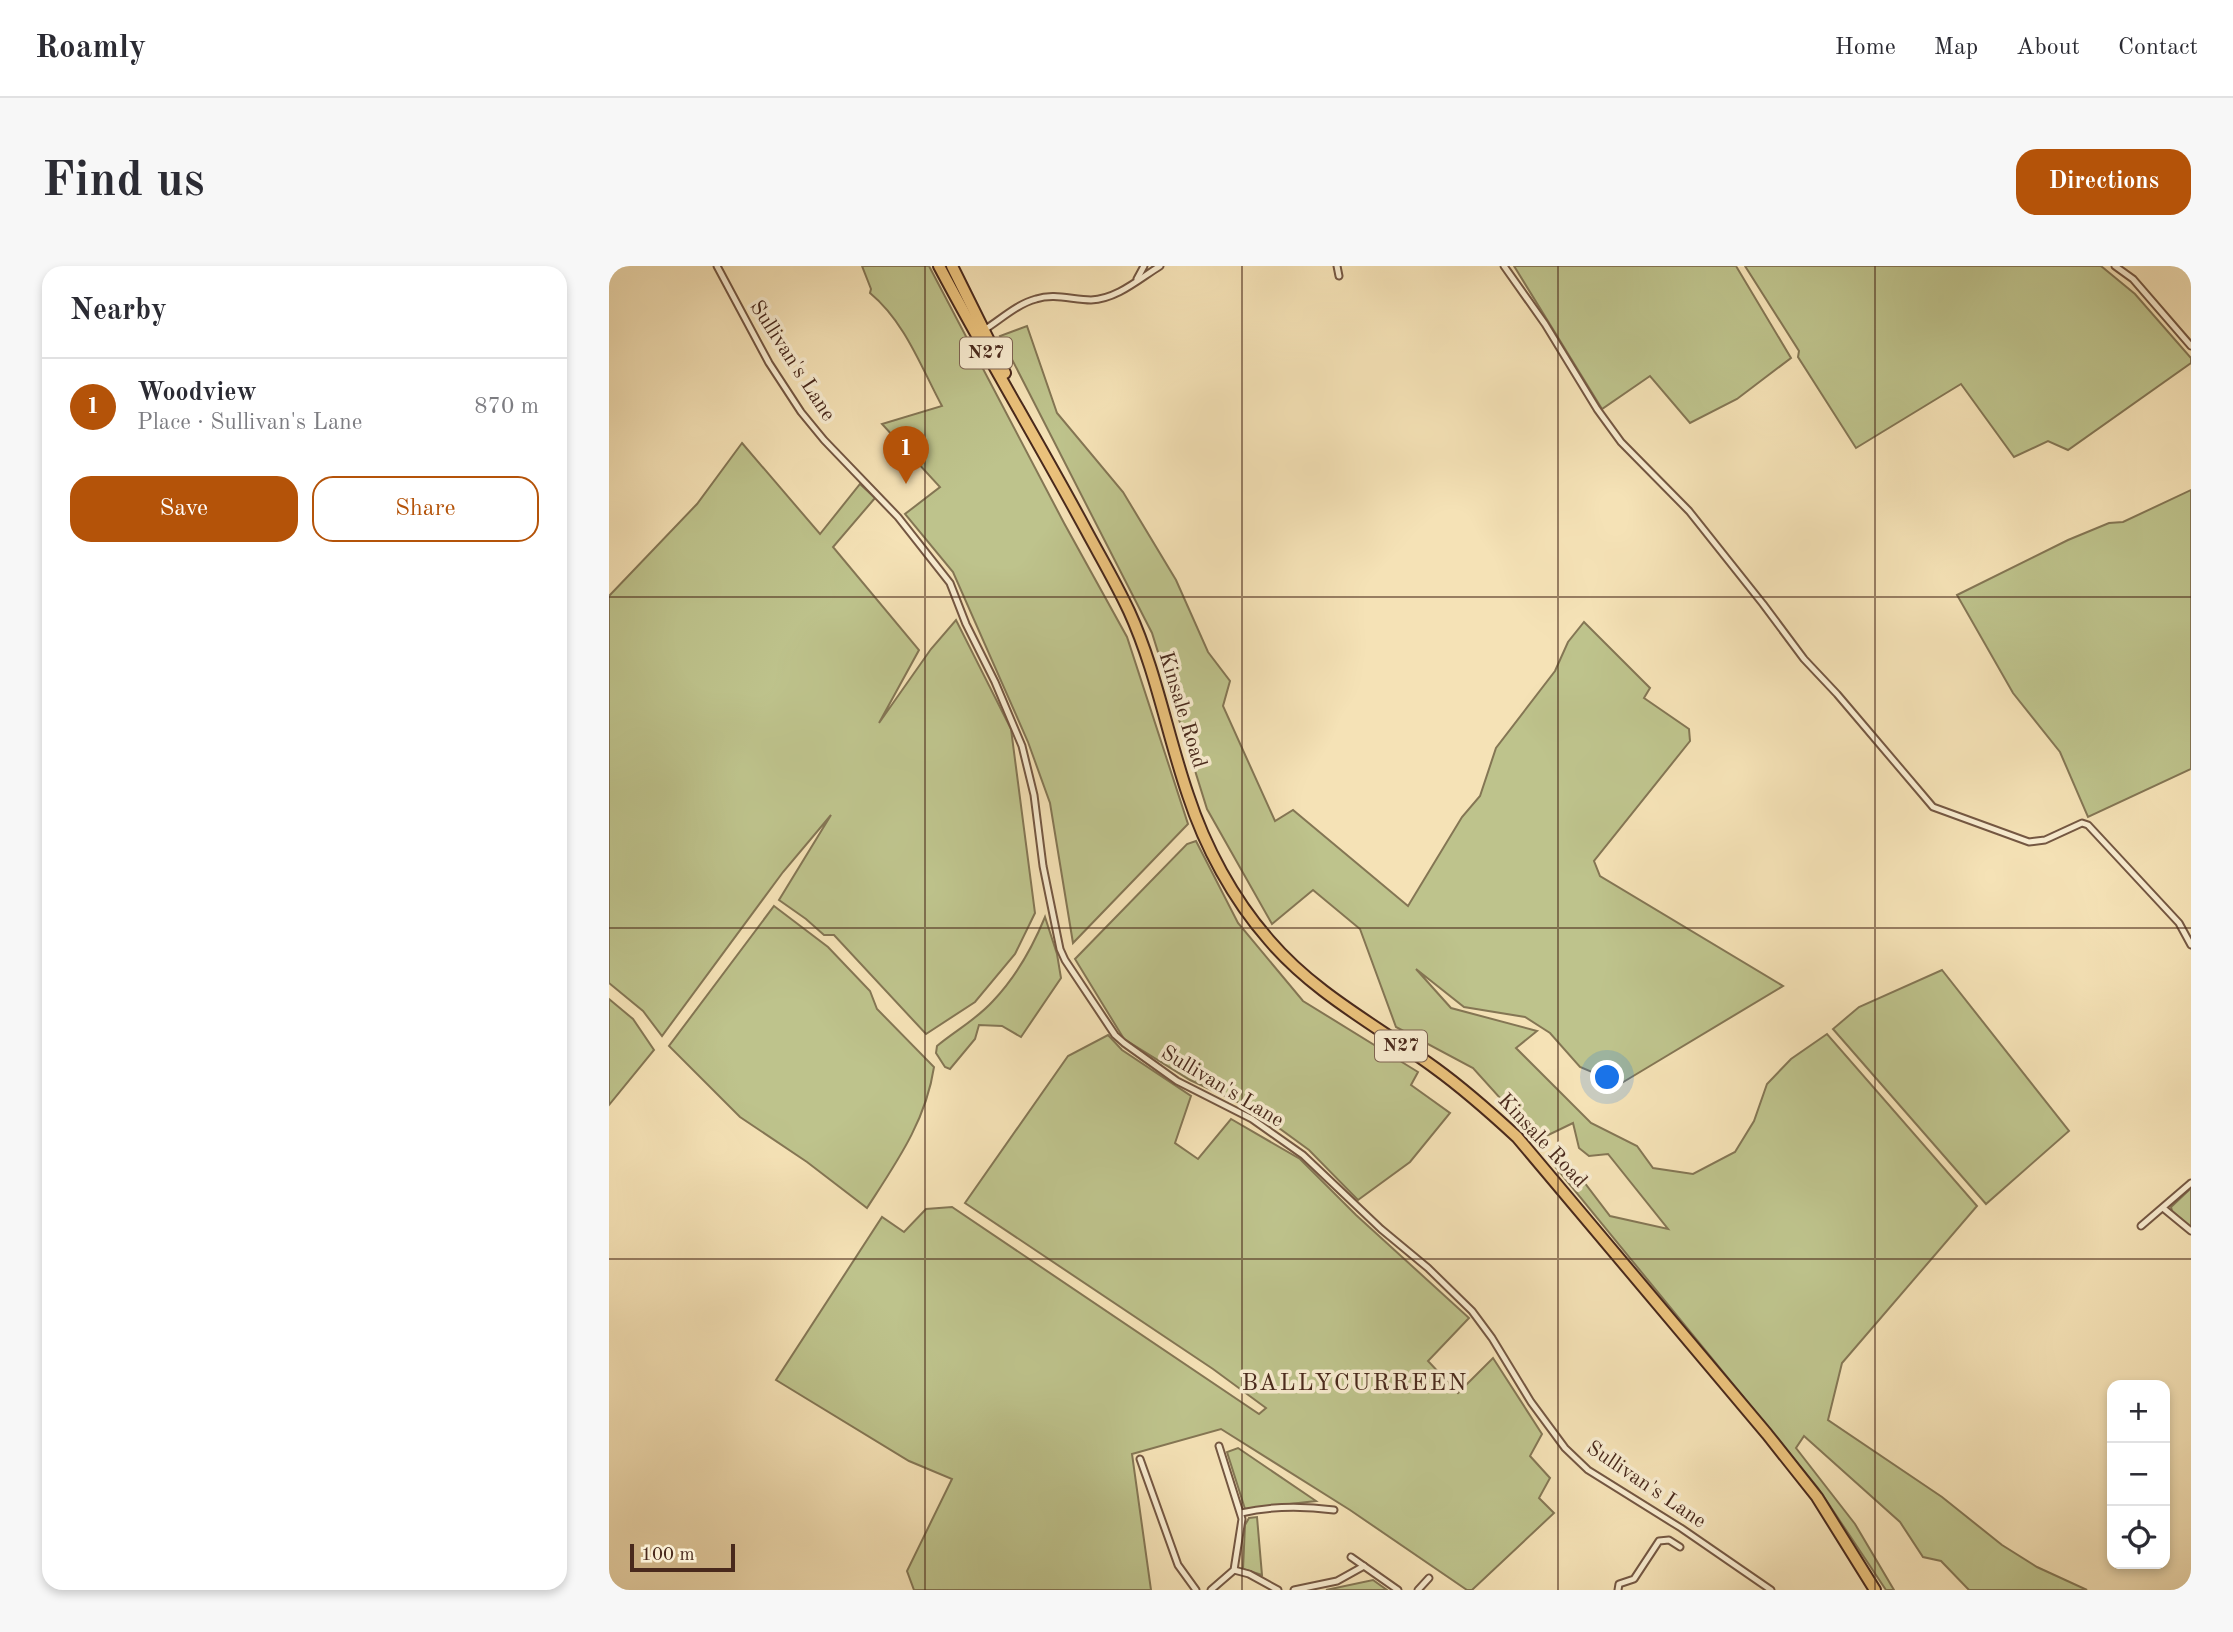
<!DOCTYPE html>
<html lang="en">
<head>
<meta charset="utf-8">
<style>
  :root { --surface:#fff; --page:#f7f7f7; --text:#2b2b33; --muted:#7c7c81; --line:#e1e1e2; --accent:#b45309 }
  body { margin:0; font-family:"Old Standard TT",serif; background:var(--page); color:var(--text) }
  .controls { position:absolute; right:21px; bottom:21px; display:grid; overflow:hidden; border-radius:14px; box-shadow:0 4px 10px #0003 }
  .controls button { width:63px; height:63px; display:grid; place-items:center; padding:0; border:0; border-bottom:2px solid var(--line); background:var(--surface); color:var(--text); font:35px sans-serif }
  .scale { position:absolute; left:21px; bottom:18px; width:105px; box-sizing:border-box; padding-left:7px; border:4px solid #49291c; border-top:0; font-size:19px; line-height:24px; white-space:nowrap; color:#49291c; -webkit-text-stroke:5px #f8ecd0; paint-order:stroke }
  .you { position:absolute; left:999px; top:812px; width:24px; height:24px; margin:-18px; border:5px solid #fff; border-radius:50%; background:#1a73e8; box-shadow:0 0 0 10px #1a73e833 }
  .badge { display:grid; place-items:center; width:46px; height:46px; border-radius:50%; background:var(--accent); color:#fff; font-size:23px; font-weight:700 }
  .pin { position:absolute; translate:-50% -58px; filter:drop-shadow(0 2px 4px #0008) }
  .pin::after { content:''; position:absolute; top:37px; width:24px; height:21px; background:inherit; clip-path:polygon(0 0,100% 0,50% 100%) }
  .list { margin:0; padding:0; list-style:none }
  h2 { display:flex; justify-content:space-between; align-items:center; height:91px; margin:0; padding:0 28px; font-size:30px }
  h2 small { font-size:23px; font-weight:400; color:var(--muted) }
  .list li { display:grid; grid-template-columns:46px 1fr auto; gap:21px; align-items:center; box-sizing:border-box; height:98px; padding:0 28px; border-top:2px solid var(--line) }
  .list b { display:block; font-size:26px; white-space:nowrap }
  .list p { margin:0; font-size:23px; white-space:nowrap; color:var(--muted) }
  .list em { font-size:23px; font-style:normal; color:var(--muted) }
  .actions { display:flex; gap:14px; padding:21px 28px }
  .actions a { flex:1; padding:16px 0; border:2px solid var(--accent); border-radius:21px; text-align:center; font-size:24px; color:var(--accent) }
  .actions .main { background:var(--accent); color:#fff }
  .icon { flex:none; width:38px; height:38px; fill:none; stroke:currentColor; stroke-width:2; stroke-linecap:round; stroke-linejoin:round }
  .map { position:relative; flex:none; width:1582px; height:1324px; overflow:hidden; border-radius:21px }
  header { display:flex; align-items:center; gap:42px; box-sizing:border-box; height:98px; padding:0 35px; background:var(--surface); border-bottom:2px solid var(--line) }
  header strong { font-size:33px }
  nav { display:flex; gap:38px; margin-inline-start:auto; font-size:24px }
  .intro { display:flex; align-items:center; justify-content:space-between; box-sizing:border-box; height:168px; padding:0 42px }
  h1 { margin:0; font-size:49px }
  .button { padding:18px 32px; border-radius:21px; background:var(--accent); color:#fff; font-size:24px; font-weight:700 }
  main { display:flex; gap:42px; padding:0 42px }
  aside { flex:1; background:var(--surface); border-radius:21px; box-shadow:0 4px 10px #0003 }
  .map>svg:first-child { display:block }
  .green { fill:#bec38c; stroke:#847654; stroke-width:2 }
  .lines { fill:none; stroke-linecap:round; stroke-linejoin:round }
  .street-casing { stroke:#745742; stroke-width:9 }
  .highway-casing { stroke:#49291c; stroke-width:14 }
  .street { stroke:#f8ecd0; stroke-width:5 }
  .highway { stroke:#eac17b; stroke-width:10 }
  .grid { fill:none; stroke:#49291c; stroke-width:2; stroke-opacity:0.55 }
  .labels { text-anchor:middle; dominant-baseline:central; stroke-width:7; stroke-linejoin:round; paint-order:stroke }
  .shield { fill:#f8ecd0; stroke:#7e6452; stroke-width:2 }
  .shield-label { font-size:19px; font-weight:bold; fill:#49291c }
  .street-label { font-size:21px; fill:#49291c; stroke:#f8ecd0 }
  .quarter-label { font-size:24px; letter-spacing:2px; fill:#49291c; stroke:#f8ecd0 }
</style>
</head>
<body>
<header>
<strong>Roamly</strong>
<nav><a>Home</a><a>Map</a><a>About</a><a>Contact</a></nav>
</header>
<div class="intro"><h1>Find us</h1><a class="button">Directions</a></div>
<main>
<aside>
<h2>Nearby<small></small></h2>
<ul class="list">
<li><span class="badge">1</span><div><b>Woodview</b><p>Place · Sullivan's Lane</p></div><em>870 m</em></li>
</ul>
<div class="actions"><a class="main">Save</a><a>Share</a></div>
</aside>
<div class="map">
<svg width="1582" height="1324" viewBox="0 0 1582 1324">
  <rect width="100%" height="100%" fill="#f5e2b6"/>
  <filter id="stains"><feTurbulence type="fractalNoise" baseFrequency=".00286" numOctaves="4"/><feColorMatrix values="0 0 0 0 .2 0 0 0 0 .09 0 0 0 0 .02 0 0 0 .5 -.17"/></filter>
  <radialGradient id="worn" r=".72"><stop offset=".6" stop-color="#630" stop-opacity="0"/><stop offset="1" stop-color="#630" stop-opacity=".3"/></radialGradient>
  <g class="green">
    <path d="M253 0H320L455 257 518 371 579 558 464 677 441 537 419 476 344 306 296 248 331 221 273 158 333 140C312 101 296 56 261 27L262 23Z"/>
    <polygon points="905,0 1127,0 1182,92 1128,133 1081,157 1041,110 993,143"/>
    <polygon points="1136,0 1492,0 1526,28 1582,92 1582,97 1459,184 1439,175 1405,191 1352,118 1247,182 1189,91 1190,85"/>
    <polygon points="418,60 448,147 514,226 567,314 599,386 621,415 614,440 666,555 684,544 799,640 853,551 871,530 887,482 946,405 959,376 975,356 1041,422 1035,432 1080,463 1081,475 985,595 991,610 1174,720 1011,818 971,801 941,767 916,751 855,741 807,703 842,742 928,765 907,782 982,857 1028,880 1044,902 1084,908 1126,886 1145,855 1158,818 1182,793 1218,768 1368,940 1233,1097 1219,1154 1333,1231 1393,1279 1428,1301 1478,1324 1360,1324 1332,1295 1314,1291 1291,1256 1195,1170 1187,1182 1246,1258 1285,1324 1277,1324 1209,1222 944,898 959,895 1001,950 1059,963 999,888 980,890 970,882 964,857 929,874 864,802 787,761 751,663 704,624 663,658 598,543 543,367 391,70"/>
    <polygon points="133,177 211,268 251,218 266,232 224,281 310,384 270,457 322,383 347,354 402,463 426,647 406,688 366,736 317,768 225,669 215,669 197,653 170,634 222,549 174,606 53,770 34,745 0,717 0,330 88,238"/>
    <polygon points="1582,224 1582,503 1479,551 1451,486 1404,427 1348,329 1459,274 1500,257 1514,256"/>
    <polygon points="587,575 629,657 694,735 809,806 802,819 841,847 801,896 749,934 700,884 644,843 581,814 515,773 466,693 578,578"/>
    <path d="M165 640 219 681 261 725 268 743 325 801C317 855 287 897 258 942L198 896 131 851 60 780Z"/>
    <path d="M436 651 448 688 452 712 412 771 393 760 370 759 366 773 341 803 336 801 327 787 328 780C346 765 368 753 384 735 406 712 424 680 436 651Z"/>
    <polygon points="1333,704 1460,865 1377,938 1224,763 1250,741"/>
    <polygon points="0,733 24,753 45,784 0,839"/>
    <polygon points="499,769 513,784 582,830 566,877 589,893 622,853 691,893 747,949 860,1052 819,1095 849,1127 884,1092 933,1168 921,1190 941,1212 930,1232 945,1247 863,1324 858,1324 741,1244 612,1163 523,1188 542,1324 305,1324 298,1305 343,1213 300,1195 167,1114 273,951 295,966 317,943 343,941 650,1148 657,1142 604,1103 356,937 459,790"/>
    <polygon points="1582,922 1582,962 1563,945 1562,941"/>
    <polygon points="629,1182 707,1235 636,1243 618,1186"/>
    <polygon points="648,1251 653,1309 634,1303 636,1259 640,1252"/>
    <polygon points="764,1314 778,1324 717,1324"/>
  </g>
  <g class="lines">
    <g class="street-casing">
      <g id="street">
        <polyline points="108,0 160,97 192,146 215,174 289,251 341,317 357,358 386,416 413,480 425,529 434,600 451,683 456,694 506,769 515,777 568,815 643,853 694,889 772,963 819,1002 863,1045 883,1072 922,1136 956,1182 979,1204 1072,1262 1162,1324"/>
        <polyline points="728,0 730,10"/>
        <polyline points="895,0 936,58 988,143 1012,176 1080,245 1154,338 1195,393 1228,428 1324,541 1420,576 1436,574 1473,557 1479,559 1570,657 1582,679"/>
        <polyline points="1506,0 1524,13 1582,80"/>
        <polyline points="528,13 535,0"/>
        <path d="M375 64C391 54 408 38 427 33 445 27 464 34 482 34 508 33 530 13 551 0"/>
        <polyline points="1554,942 1582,965"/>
        <polyline points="1532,960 1582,917"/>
        <polyline points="531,1193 569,1299 587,1324"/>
        <path d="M632 1247C662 1240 694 1240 725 1244"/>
        <polyline points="742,1291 789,1324"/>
        <polyline points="625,1304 640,1308 669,1324"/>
        <polyline points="602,1324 625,1304 633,1253 610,1180"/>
        <polyline points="685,1324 728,1315 755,1300"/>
        <polyline points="809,1324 820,1312"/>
        <polyline points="1009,1324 1010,1318 1025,1313 1050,1275 1060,1274 1071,1281"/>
      </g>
    </g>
    <g class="highway-casing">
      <g id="highway">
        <path d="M330 0C377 89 429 175 477 264 491 290 507 317 520 345 547 404 558 468 579 529 596 581 624 633 660 674 707 729 769 760 826 802 855 823 882 847 908 871L1158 1168 1208 1231 1266 1324"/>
        <polyline points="343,0 396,107"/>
      </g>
    </g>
    <use href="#street" class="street"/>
    <use href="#highway" class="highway"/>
  </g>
  <path class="grid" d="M316 0V1324M633 0V1324M949 0V1324M1266 0V1324M0 331H1582M0 662H1582M0 993H1582"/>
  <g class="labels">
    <g class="shield">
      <rect x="351" y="71.5" width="52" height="31" rx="5"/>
      <rect x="766" y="764.5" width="52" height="31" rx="5"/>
    </g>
    <g class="shield-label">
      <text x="377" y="87">N27</text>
      <text x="792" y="780">N27</text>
    </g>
    <g class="street-label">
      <text transform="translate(183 95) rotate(57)">Sullivan's Lane</text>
      <text transform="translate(573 444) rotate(73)">Kinsale Road</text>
      <text transform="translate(613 821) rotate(31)">Sullivan's Lane</text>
      <text transform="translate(933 875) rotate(47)">Kinsale Road</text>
      <text transform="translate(1037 1219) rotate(34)">Sullivan's Lane</text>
    </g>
    <g class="quarter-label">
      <text x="746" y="1118">BALLYCURREEN</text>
    </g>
  </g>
  <rect width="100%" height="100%" filter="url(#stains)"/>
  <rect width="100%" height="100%" fill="url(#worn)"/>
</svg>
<div class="controls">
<button>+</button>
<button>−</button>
<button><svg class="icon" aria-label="locate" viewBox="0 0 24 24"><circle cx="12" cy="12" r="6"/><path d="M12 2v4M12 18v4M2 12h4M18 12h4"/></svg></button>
</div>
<div class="scale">100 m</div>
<div class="you"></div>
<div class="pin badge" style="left:297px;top:218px">1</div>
</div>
</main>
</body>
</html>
